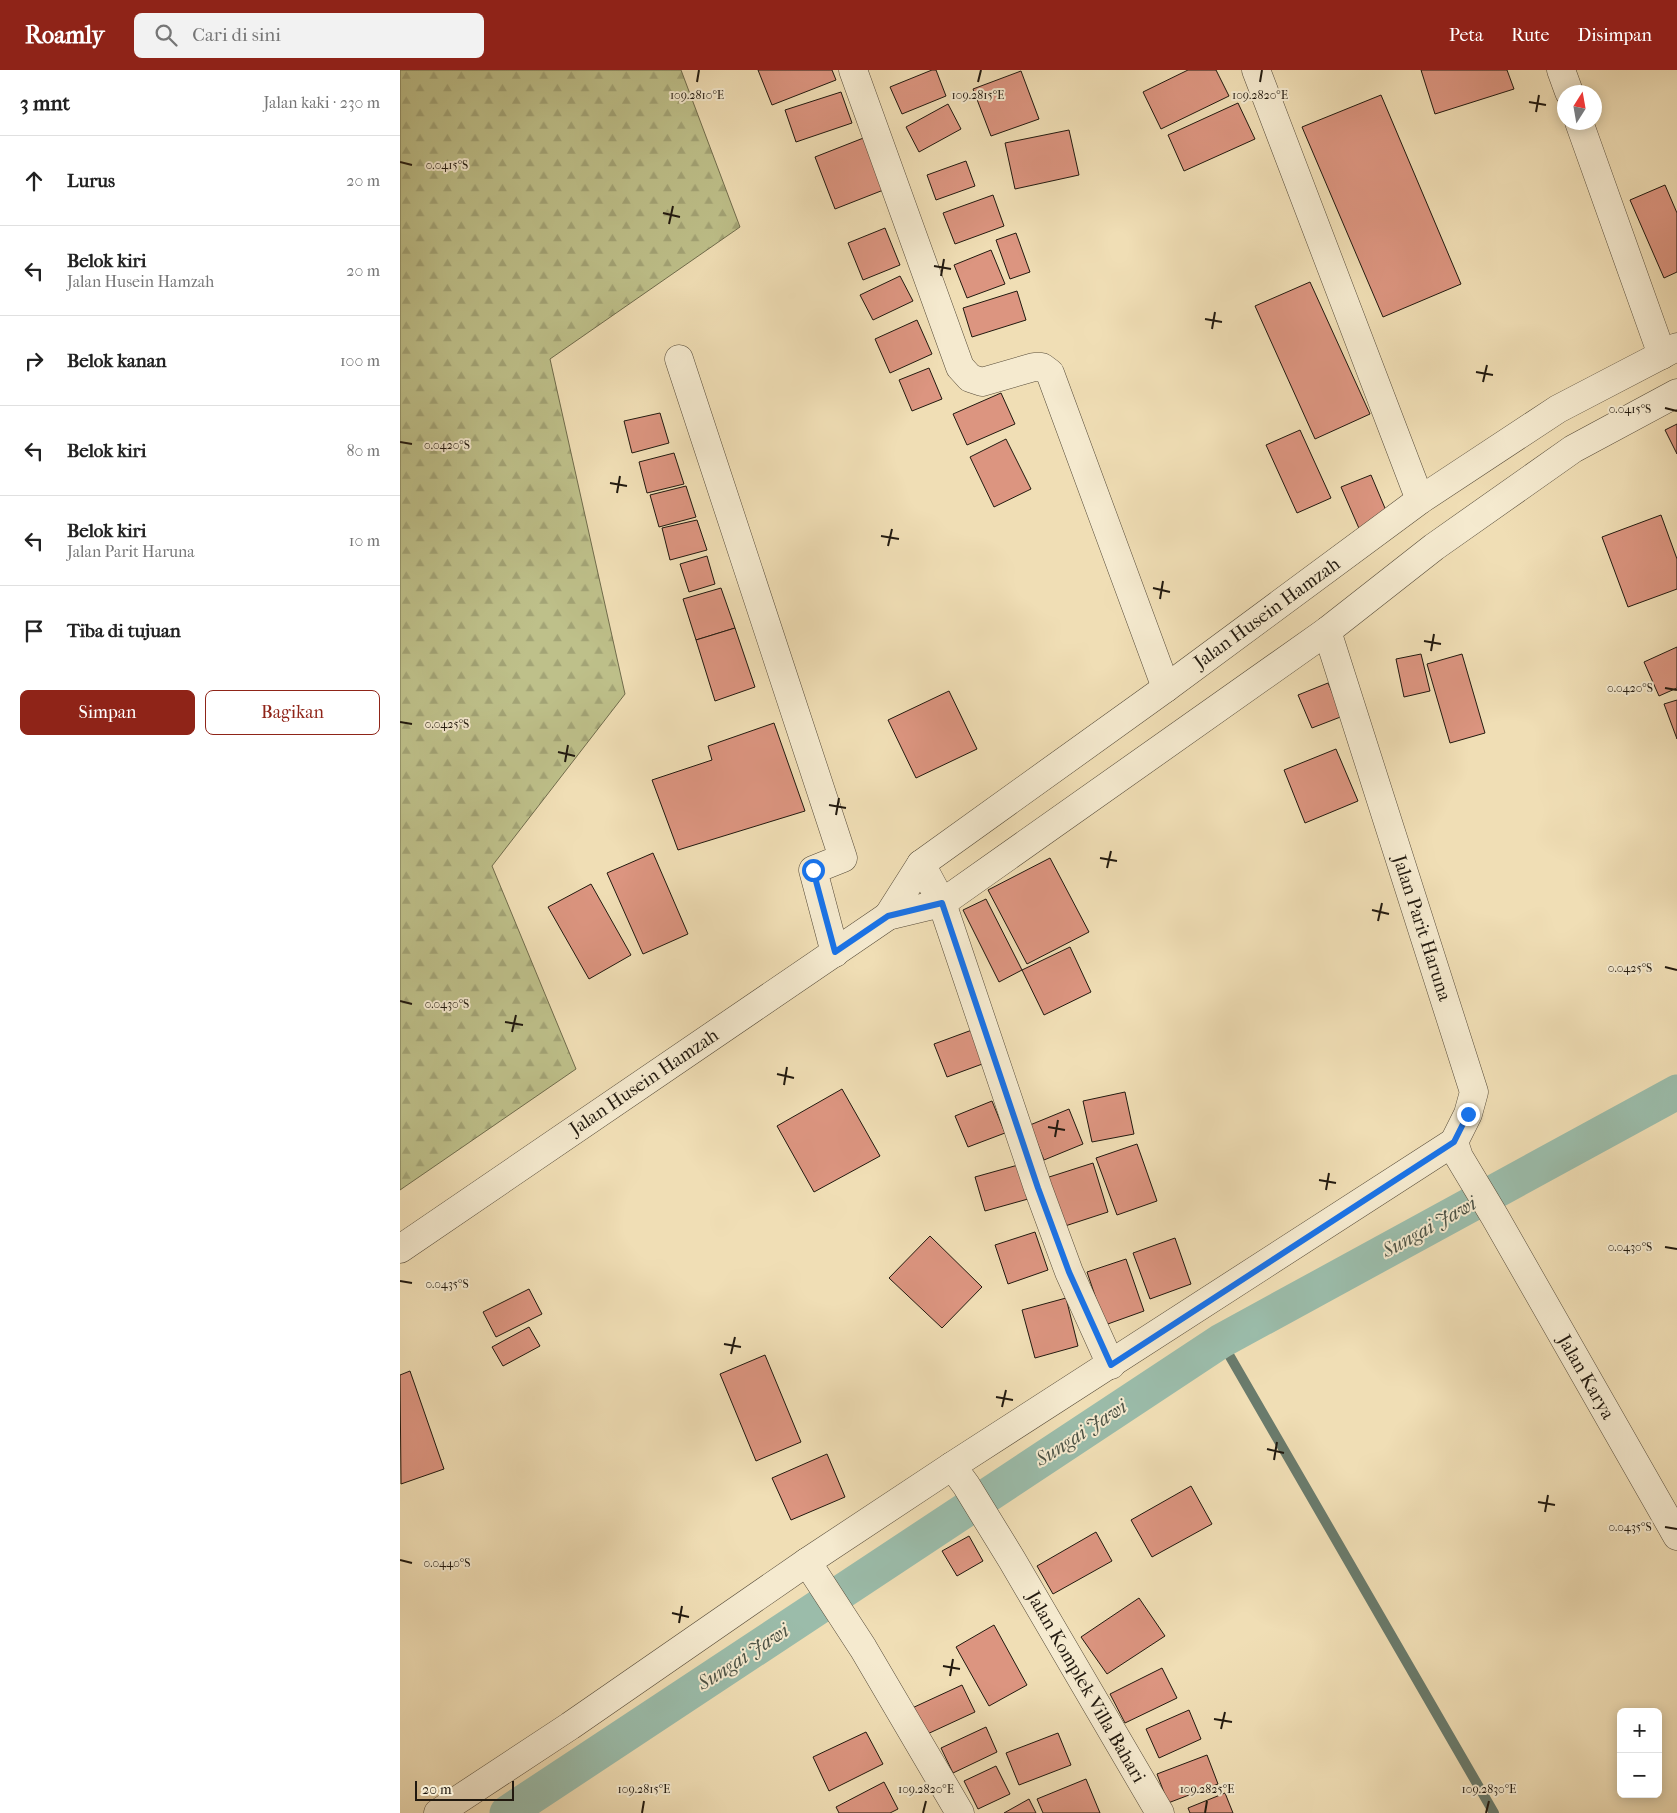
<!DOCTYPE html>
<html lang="id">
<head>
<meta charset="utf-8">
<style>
  :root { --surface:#fff; --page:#f2f2f2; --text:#222; --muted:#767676; --line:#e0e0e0; --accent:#8f2418 }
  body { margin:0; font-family:"IM FELL French Canon",serif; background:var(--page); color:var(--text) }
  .controls { position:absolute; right:15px; bottom:15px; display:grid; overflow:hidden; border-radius:8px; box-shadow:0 2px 12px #0003 }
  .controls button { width:45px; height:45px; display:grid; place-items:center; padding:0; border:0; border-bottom:1px solid var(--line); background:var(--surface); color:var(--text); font:25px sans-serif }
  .compass { position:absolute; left:1157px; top:15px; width:45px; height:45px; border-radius:50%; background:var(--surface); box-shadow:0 2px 12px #0003; rotate:11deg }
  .scale { position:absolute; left:15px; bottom:12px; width:99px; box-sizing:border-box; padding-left:5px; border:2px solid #21190f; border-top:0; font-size:14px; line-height:18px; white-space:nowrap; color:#21190f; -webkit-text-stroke:4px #f5eacf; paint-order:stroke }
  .stop { position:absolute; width:15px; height:15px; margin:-11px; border:4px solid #1a73e8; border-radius:50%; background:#fff }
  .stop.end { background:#1a73e8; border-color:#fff; box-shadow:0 1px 5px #0008 }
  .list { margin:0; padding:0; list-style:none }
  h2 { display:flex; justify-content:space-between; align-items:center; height:65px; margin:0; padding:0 20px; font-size:21px }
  h2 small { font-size:16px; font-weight:400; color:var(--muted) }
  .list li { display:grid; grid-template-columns:32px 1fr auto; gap:15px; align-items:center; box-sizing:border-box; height:90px; padding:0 20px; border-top:1px solid var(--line) }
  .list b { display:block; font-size:19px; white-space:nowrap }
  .list p { margin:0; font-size:16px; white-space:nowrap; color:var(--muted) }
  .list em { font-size:16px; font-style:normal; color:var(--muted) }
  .actions { display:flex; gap:10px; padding:15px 20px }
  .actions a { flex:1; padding:11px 0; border:1px solid var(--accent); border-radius:8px; text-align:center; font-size:18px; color:var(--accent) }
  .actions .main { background:var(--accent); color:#fff }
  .icon { flex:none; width:28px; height:28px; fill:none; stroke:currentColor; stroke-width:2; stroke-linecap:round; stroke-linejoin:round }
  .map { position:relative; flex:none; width:1277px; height:1743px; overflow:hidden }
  header { display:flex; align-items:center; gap:30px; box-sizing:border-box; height:70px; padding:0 25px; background:var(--accent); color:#fff }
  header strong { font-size:24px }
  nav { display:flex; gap:28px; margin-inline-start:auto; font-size:18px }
  .search { width:350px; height:45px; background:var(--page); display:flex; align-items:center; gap:12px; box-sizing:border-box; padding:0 18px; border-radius:8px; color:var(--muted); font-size:19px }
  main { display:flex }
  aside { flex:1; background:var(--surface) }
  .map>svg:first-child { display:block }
  .forest { fill:url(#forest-firs); stroke:#706c4c }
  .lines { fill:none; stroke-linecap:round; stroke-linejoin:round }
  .stream { stroke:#6a7b6c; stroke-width:10 }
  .canal { stroke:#9bbcaa; stroke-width:35 }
  .building { fill:#dc9580; stroke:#21190f }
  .minor-casing { stroke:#554a38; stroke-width:29 }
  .minor { stroke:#f5eacf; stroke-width:28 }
  .route { stroke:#1a73e8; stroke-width:6 }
  .ticks { fill:none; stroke:#21190f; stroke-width:2 }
  .labels { text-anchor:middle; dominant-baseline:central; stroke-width:4; stroke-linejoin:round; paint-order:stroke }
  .street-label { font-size:19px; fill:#21190f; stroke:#f5eacf }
  .water-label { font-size:20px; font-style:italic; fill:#4c5245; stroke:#f5eacf }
  .ticks-label { font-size:12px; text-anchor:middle; fill:#21190f; stroke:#f5eacf; stroke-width:4; stroke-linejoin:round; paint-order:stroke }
</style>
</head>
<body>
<header>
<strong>Roamly</strong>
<div class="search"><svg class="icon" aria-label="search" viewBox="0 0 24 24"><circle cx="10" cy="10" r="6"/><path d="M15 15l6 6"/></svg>Cari di sini</div>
<nav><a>Peta</a><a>Rute</a><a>Disimpan</a></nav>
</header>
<main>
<aside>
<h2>3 mnt<small>Jalan kaki · 230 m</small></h2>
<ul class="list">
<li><svg class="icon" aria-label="ahead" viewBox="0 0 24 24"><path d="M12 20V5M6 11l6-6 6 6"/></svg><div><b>Lurus</b></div><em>20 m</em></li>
<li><svg class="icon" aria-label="left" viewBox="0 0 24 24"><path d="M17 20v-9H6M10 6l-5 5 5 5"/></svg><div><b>Belok kiri</b><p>Jalan Husein Hamzah</p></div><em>20 m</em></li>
<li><svg class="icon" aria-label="right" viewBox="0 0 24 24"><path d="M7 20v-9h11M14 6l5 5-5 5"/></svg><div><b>Belok kanan</b></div><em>100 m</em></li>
<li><svg class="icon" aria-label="left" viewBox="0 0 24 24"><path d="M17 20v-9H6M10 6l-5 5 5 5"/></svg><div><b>Belok kiri</b></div><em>80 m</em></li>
<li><svg class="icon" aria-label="left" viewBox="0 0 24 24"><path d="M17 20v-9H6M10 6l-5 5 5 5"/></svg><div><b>Belok kiri</b><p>Jalan Parit Haruna</p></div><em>10 m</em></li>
<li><svg class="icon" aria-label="arrive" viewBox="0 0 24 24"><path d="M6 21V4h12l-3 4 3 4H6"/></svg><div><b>Tiba di tujuan</b></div></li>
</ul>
<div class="actions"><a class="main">Simpan</a><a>Bagikan</a></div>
</aside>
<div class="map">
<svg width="1277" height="1743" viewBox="0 0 1277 1743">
  <defs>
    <pattern id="forest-firs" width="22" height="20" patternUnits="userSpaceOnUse" patternTransform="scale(1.25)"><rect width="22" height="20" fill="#bec08a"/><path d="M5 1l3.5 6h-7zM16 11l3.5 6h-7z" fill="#a3a476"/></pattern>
  </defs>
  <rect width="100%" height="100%" fill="#f0deb5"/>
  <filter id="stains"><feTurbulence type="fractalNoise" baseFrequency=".004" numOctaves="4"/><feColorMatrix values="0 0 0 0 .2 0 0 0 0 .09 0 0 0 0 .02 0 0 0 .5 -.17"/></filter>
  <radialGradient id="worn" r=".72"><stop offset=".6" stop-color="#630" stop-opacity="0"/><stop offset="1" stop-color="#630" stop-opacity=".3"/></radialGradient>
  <polygon class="forest" points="0,0 281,0 340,157 150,289 225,624 92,796 176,999 0,1120"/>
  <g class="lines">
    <polyline class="stream" points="821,1271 1094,1743"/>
    <polyline class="canal" points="107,1743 821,1271 1277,1022"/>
  </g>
  <g class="building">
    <polygon points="358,0 432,0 436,10 372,35"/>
    <polygon points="532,0 536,0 546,26 502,44 490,17"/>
    <polygon points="788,0 816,0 829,26 761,59 743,22"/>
    <polygon points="1021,0 1107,0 1114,19 1035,44"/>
    <polygon points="621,1 639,49 591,66 573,19"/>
    <polygon points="441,22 452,53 396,72 385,40"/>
    <polygon points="981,25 1061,214 983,247 902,57"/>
    <polygon points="838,33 855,69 784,101 768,65"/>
    <polygon points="548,34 561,59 519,82 506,57"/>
    <polygon points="669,60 679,105 615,119 605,73"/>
    <polygon points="466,67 486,119 435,139 415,87"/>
    <polygon points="566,91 575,116 536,130 527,105"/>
    <polygon points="1265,115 1277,143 1277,202 1264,208 1230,130"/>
    <polygon points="593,125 604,156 555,174 543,143"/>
    <polygon points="485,158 500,195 463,210 448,173"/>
    <polygon points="616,163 630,202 610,209 596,170"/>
    <polygon points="591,180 605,214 567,228 554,195"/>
    <polygon points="500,206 513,231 473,250 460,225"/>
    <polygon points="910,212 970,344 915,369 855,236"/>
    <polygon points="617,221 626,250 572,267 563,238"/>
    <polygon points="517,250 532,284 490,303 475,269"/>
    <polygon points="529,298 542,329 512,341 499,310"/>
    <polygon points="601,323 615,354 567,375 553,344"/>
    <polygon points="260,343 269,373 232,383 224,351"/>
    <polygon points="1277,354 1277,384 1265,360"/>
    <polygon points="900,360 931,428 897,443 866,375"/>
    <polygon points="606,369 631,419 594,437 570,387"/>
    <polygon points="274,383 284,414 247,423 239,392"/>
    <polygon points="971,405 990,450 961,463 941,417"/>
    <polygon points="286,416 296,447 259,457 250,425"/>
    <polygon points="1261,445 1277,489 1277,519 1228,537 1202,467"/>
    <polygon points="297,450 307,480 270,490 262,458"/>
    <polygon points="307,486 315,514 289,522 280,494"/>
    <polygon points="321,518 335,558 296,570 283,529"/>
    <polygon points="335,558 355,617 315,631 296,570"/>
    <polygon points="1277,577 1277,618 1259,626 1244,592"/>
    <polygon points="1021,584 1030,621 1004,627 996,589"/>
    <polygon points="1062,584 1085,663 1050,673 1027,594"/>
    <polygon points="928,613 943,646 912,658 898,625"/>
    <polygon points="549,621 577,679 516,708 488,650"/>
    <polygon points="1277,630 1277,669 1264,634"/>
    <polygon points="374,653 405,741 278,780 252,710 312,690 308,676"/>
    <polygon points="936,679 958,731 905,753 884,700"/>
    <polygon points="253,783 288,864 243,884 207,803"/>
    <polygon points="650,788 689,862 627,894 588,820"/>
    <polygon points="191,814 231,885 189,909 148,837"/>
    <polygon points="586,829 622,900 599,912 563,840"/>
    <polygon points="670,877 691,922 644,945 622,900"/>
    <polygon points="572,960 585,993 547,1007 534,974"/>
    <polygon points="442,1019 480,1086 414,1122 377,1056"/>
    <polygon points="725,1022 734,1064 692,1072 683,1031"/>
    <polygon points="592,1031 605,1063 568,1077 555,1046"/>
    <polygon points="669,1039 683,1074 644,1090 630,1055"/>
    <polygon points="737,1074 757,1131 717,1145 696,1088"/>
    <polygon points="693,1093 708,1142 662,1157 646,1108"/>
    <polygon points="618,1095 628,1129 585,1141 575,1107"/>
    <polygon points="635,1162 648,1200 608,1214 595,1175"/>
    <polygon points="530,1166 582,1217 542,1258 489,1208"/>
    <polygon points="775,1168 791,1214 750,1229 733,1183"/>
    <polygon points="726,1189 744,1241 705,1255 687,1202"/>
    <polygon points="129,1219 142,1244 96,1267 83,1242"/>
    <polygon points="666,1228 678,1276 635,1288 622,1240"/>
    <polygon points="129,1257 140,1276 103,1296 92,1277"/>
    <polygon points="365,1285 401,1372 356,1391 320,1304"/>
    <polygon points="10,1301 44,1399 1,1414 0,1305"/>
    <polygon points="427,1384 445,1427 391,1450 372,1408"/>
    <polygon points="791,1416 812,1454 752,1487 731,1450"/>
    <polygon points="696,1462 712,1491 653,1524 637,1496"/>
    <polygon points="569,1466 583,1491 557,1506 542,1481"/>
    <polygon points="739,1528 765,1566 707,1604 681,1567"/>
    <polygon points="594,1555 627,1615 589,1636 556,1577"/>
    <polygon points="762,1598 777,1628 725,1653 710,1624"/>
    <polygon points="562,1615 575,1642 523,1666 510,1639"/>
    <polygon points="789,1640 801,1669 759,1688 746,1659"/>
    <polygon points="586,1657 597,1682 553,1703 541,1678"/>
    <polygon points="466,1662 483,1694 429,1721 413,1687"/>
    <polygon points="658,1663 671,1695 619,1715 606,1683"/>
    <polygon points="807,1685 818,1714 768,1733 757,1704"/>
    <polygon points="596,1696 610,1724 578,1739 564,1711"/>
    <polygon points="686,1709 700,1743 643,1743 637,1729"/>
    <polygon points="484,1712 498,1739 490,1743 439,1743 436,1737"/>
    <polygon points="825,1723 833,1743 790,1743 788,1738"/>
    <polygon points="629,1729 636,1743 604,1743"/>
  </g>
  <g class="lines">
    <g class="minor-casing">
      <g id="minor">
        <polyline points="453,0 560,297 570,308 582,312 634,297 642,297 650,303 766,618"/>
        <polyline points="856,0 1020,430"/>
        <polyline points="1161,0 1169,22"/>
        <polyline points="1179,52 1262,285"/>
        <polyline points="279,289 443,788 413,800 435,883"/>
        <polyline points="927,561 1074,1022 1068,1044 1054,1072 1059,1087 1095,1147 1277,1466"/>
        <polyline points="521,794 542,833 638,1118 669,1202 711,1295"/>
        <polyline points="488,846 521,794 766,618 1020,430 1158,339 1277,277"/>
        <polyline points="0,1179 488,846 542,833 927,561 1034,477 1173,379 1277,323"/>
        <polyline points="552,1396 566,1415 612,1490 760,1743"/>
        <polyline points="407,1492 463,1578 560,1743"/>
        <polyline points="38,1743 170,1656 407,1492 552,1396 1054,1072"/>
      </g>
    </g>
    <use href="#minor" class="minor"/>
  </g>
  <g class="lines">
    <polyline class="route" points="413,800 435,882 488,846 542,833 638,1118 669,1202 711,1295 1054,1072 1068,1044"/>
  </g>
  <path class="ticks" d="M297 12 299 0M578 12 581 0M860 12 862 0M1129 32 1146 35M1136 42 1139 25M0 92 12 95M263 143 280 147M269 154 273 136M534 196 551 199M541 206 544 189M805 249 822 252M812 259 815 242M1076 302 1093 305M1083 312 1087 295M1265 338 1277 341M0 372 12 374M210 413 227 416M217 423 220 406M481 466 499 469M488 476 492 459M753 518 770 522M760 529 763 511M1024 571 1041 574M1031 581 1034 564M1265 618 1277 620M0 652 12 654M158 682 175 686M165 692 168 675M429 735 446 738M436 745 439 728M700 788 717 791M707 798 711 781M972 840 989 844M978 851 982 833M1265 897 1277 900M0 931 12 934M105 952 123 955M112 962 116 945M377 1004 394 1008M384 1015 387 997M648 1057 665 1060M655 1067 658 1050M919 1110 936 1113M926 1120 929 1103M1265 1177 1277 1179M0 1211 12 1213M324 1274 341 1277M331 1284 335 1267M596 1327 613 1330M602 1337 606 1320M867 1379 884 1383M874 1390 877 1372M1138 1432 1155 1435M1145 1442 1148 1425M1265 1457 1277 1459M0 1490 12 1493M272 1543 289 1547M279 1553 282 1536M543 1596 560 1599M550 1606 553 1589M814 1649 832 1652M821 1659 825 1642M242 1743 244 1731M523 1743 526 1731M805 1743 807 1731M1086 1743 1089 1731"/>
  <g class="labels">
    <g class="street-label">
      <text transform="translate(867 543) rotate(-36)">Jalan Husein Hamzah</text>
      <text transform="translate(1022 858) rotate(72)">Jalan Parit Haruna</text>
      <text transform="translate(244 1012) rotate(-34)">Jalan Husein Hamzah</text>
      <text transform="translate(1186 1307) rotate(60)">Jalan Karya</text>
      <text transform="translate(686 1617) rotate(60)">Jalan Komplek Villa Bahari</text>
    </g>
    <g class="water-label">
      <text transform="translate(1029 1157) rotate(-29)">Sungai Jawi</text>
      <text transform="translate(681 1363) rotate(-33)">Sungai Jawi</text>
      <text transform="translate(343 1587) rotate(-33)">Sungai Jawi</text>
    </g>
  </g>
  <g class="ticks-label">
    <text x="297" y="29">109.2810°E</text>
    <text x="578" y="29">109.2815°E</text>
    <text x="860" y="29">109.2820°E</text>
    <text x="47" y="99">0.0415°S</text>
    <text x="1230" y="343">0.0415°S</text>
    <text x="47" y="379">0.0420°S</text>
    <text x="1230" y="622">0.0420°S</text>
    <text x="47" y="658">0.0425°S</text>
    <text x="1230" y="902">0.0425°S</text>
    <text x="47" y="938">0.0430°S</text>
    <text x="1230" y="1181">0.0430°S</text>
    <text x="47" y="1218">0.0435°S</text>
    <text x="1230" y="1461">0.0435°S</text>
    <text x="47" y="1497">0.0440°S</text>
    <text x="244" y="1723">109.2815°E</text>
    <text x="526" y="1723">109.2820°E</text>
    <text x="807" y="1723">109.2825°E</text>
    <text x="1089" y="1723">109.2830°E</text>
  </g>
  <rect width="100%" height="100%" filter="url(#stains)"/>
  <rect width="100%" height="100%" fill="url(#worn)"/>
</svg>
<div class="controls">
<button>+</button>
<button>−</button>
</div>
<svg class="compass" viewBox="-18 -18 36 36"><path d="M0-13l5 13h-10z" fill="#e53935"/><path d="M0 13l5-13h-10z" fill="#767676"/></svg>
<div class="scale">20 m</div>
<div class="stop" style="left:413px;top:800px"></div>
<div class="stop end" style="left:1068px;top:1044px"></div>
</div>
</main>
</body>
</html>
